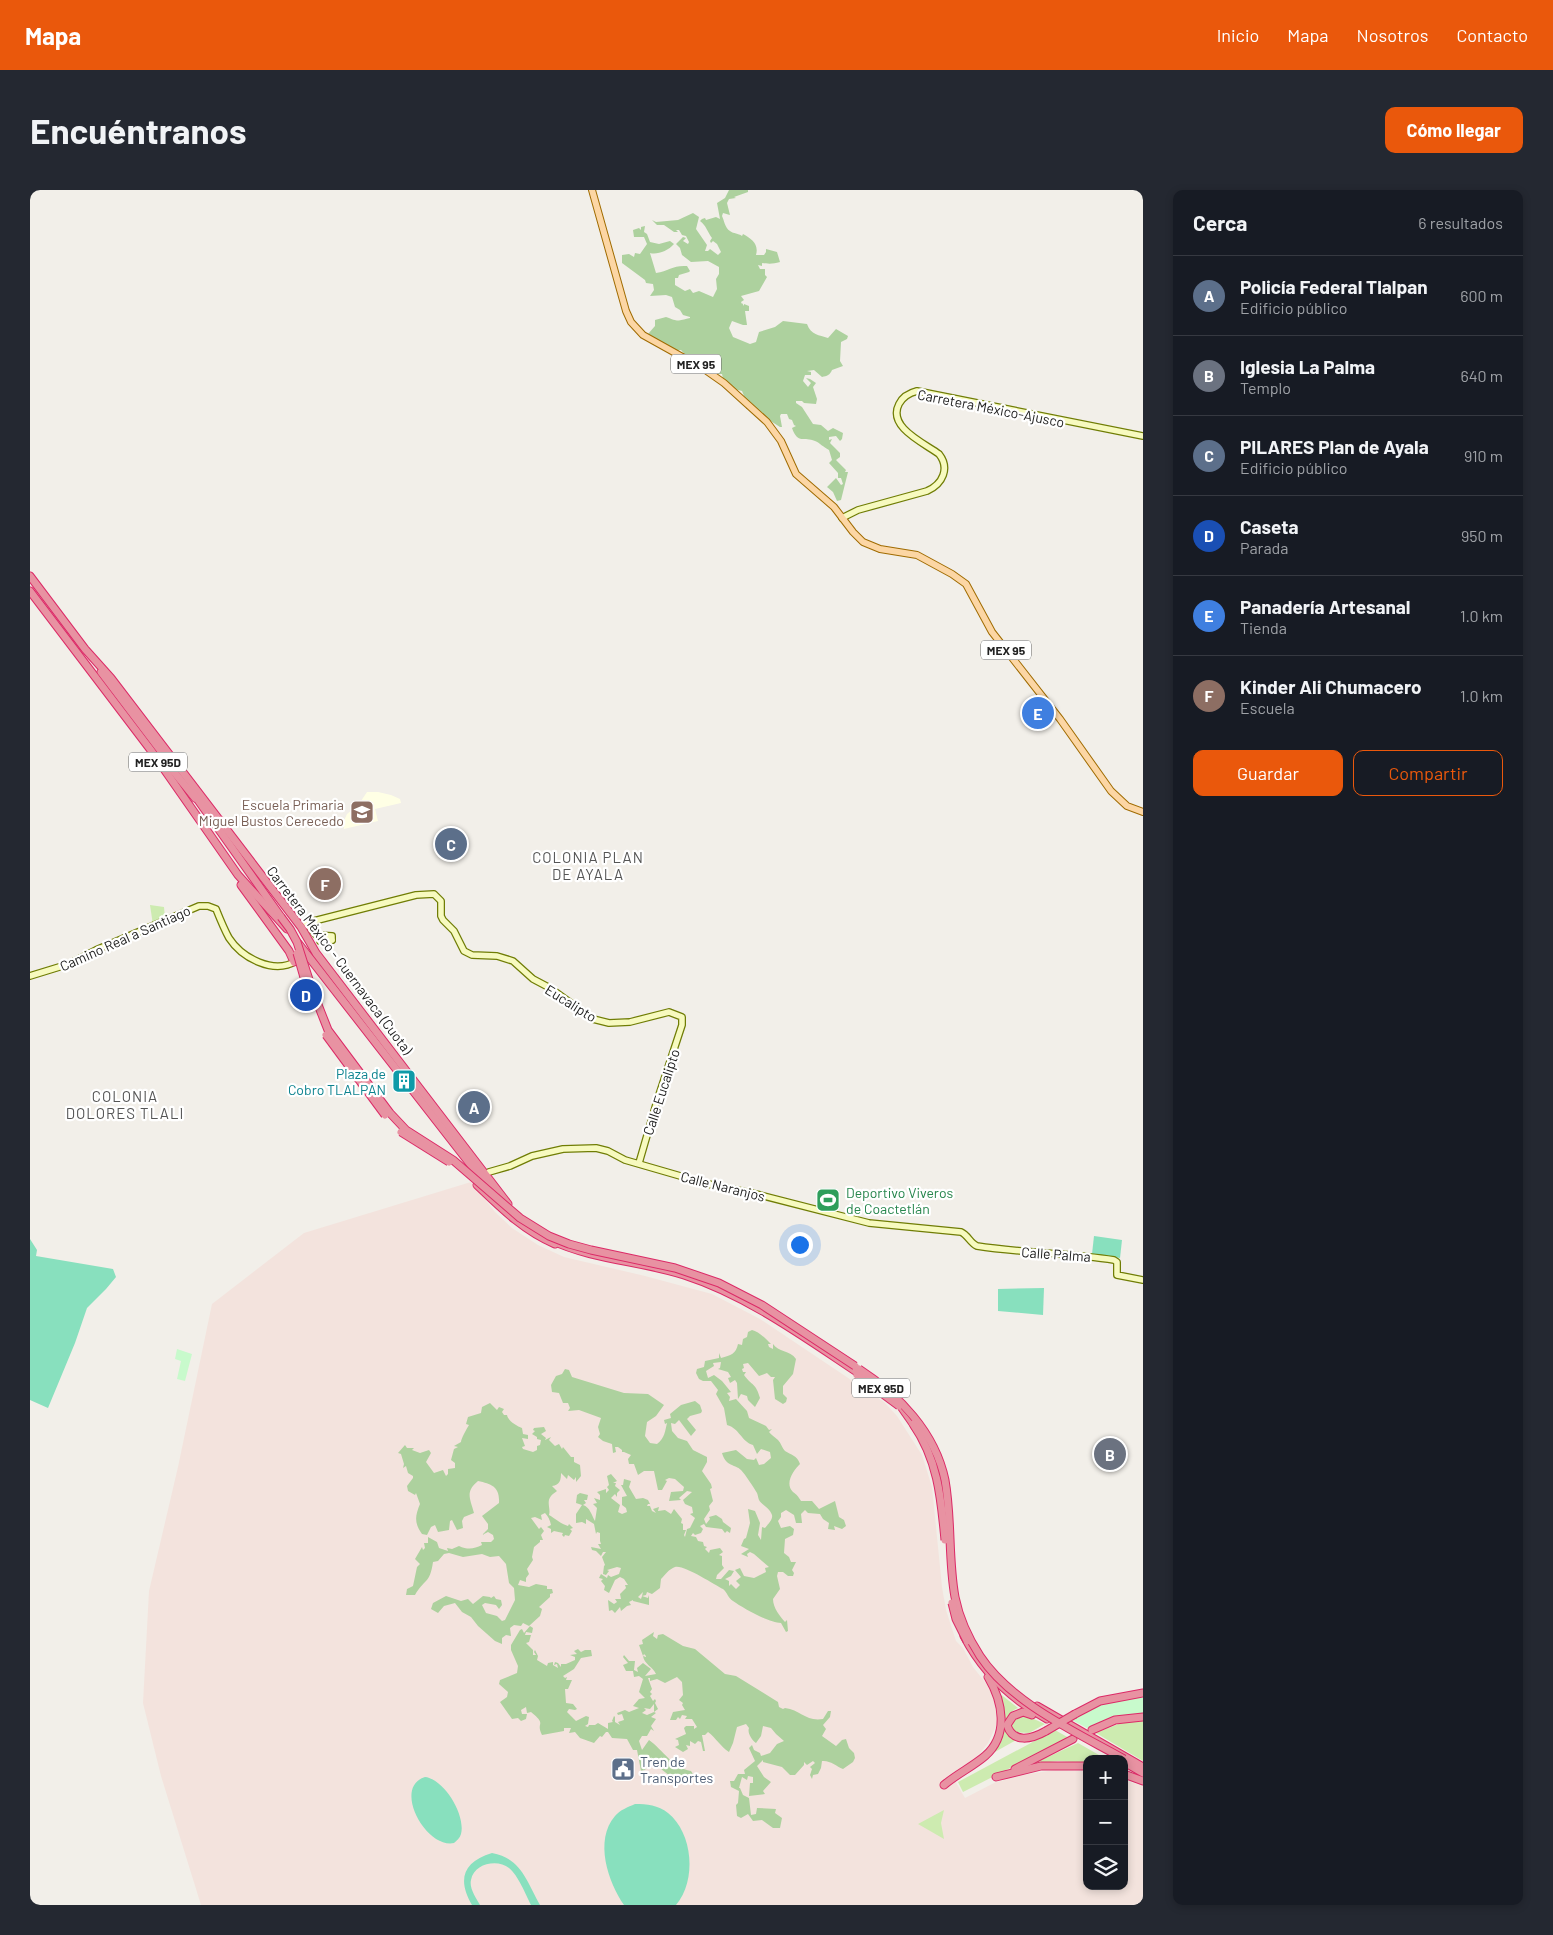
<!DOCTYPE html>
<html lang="es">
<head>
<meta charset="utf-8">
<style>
  :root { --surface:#171b24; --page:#242831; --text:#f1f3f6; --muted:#9ea1a6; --line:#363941; --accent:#ea580c }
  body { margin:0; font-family:Barlow,sans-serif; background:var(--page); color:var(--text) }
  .controls { position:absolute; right:15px; bottom:15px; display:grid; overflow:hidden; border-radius:10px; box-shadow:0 2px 8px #0003 }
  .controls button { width:45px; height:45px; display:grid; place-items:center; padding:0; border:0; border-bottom:1px solid var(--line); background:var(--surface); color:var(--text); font:25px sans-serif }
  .you { position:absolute; left:769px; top:1054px; width:18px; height:18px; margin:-12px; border:4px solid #fff; border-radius:50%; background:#1a73e8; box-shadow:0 0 0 8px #1a73e833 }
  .badge { display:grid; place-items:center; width:32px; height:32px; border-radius:50%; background:var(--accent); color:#fff; font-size:16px; font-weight:700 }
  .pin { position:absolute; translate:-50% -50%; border:2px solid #fff; box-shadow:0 1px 5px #0006 }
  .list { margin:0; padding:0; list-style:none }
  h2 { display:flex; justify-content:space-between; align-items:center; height:65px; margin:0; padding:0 20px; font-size:21px }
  h2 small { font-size:16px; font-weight:400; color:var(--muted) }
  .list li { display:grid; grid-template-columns:32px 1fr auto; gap:15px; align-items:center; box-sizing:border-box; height:80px; padding:0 20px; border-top:1px solid var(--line) }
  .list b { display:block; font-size:19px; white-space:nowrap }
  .list p { margin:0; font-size:16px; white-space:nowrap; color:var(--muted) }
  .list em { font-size:16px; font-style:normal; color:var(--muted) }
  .actions { display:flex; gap:10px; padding:15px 20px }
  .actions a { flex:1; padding:11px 0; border:1px solid var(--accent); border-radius:10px; text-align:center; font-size:18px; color:var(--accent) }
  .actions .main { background:var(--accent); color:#fff }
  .icon { flex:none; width:28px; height:28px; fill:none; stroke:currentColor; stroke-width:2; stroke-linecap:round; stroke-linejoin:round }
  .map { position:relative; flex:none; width:1113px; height:1715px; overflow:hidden; border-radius:10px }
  header { display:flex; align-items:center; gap:30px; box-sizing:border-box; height:70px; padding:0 25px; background:var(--accent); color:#fff }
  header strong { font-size:24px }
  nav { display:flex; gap:28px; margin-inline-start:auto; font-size:18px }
  .intro { display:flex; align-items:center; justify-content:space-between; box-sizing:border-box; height:120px; padding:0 30px }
  h1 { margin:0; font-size:35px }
  .button { padding:12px 22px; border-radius:10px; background:var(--accent); color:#fff; font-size:18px; font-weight:700 }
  main { display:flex; gap:30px; padding:0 30px }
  aside { flex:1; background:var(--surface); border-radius:10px; box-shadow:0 2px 8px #0003 }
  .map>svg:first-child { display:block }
  .education { fill:#ffffe5 }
  .military { fill:#f3e3dd }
  .grass { fill:#cdebb0 }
  .forest { fill:#add19e }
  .park { fill:#c8facc }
  .pitch { fill:#88e0be }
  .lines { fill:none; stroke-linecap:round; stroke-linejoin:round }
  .secondary-casing { stroke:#707d05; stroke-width:8 }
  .primary-casing { stroke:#a06b00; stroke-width:8 }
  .highway-casing { stroke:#dc2a67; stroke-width:9 }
  .secondary { stroke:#f7fabf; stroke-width:5.5 }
  .primary { stroke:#fcd6a4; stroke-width:6 }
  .highway { stroke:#e892a2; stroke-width:7 }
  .highway-bridge-casing { stroke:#dc2a67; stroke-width:9; stroke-linecap:butt }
  .highway-bridge { stroke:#e892a2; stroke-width:7 }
  .labels { text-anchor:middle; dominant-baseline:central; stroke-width:4.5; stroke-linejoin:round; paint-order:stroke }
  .shield { fill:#fff; stroke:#646464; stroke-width:1 }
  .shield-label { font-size:12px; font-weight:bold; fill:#222 }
  .street-label { font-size:14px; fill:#222; stroke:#fff }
  .education-label { font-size:14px; fill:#785e54; stroke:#fff; text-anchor:end }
  .culture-label { font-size:14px; fill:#0d838f; stroke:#fff; text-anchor:end }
  .leisure-label { font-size:14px; fill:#27864d; stroke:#fff; text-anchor:start }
  .service-label { font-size:14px; fill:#4e5e75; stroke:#fff; text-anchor:start }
  .neighbourhood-label { font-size:15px; letter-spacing:1px; fill:#555; stroke:#fff }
</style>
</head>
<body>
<header>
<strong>Mapa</strong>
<nav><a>Inicio</a><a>Mapa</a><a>Nosotros</a><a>Contacto</a></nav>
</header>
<div class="intro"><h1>Encuéntranos</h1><a class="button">Cómo llegar</a></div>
<main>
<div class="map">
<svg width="1113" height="1715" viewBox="0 0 1113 1715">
  <rect width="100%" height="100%" fill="#f2efe9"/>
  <g class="education">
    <polygon points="337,602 348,602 361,605 370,609 371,613 345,619 348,631 314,639 313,633 317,624 329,614"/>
    <polygon points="302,684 307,700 284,705 281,698 286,696 285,690"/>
  </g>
  <polygon class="military" points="441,992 465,1022 482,1038 508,1055 534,1067 615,1086 682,1104 730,1129 854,1212 867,1226 892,1265 902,1297 912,1397 916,1420 926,1451 933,1458 943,1477 958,1496 967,1515 967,1534 958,1553 946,1568 921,1584 935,1608 964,1593 992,1585 1025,1580 1057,1581 1057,1696 1094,1696 1094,1590 1113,1596 1113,1715 171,1715 131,1586 113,1513 119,1401 148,1277 182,1114 274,1043"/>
  <g class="grass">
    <polygon points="120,715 134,717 135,728 123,735"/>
    <path d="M969 1503 988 1518C972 1524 969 1547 988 1549L956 1567 969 1549Z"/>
    <polygon points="995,1525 1015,1534 999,1543 984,1542 980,1534 984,1527"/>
    <polygon points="1113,1530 1113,1571 1066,1543 1096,1531"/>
    <polygon points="1025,1540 1039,1548 933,1602 928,1592"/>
    <polygon points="1048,1553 1076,1569 1057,1569 1057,1573 1028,1571 1003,1574"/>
    <polygon points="914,1620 911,1633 914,1649 888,1634"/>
  </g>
  <g class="forest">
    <path d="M699 0H718V2L704 7 706 8 699 9 697 13 700 25 693 23 692 26C694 30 695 38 700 41 704 44 708 43 712 46L713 44C722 49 729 54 726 65H734L736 62V59L747 62 750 72C743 74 739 74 732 73V76L728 75 730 79H735V85L737 87 729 101 711 106 714 110 711 112 712 114V113L714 116V114L719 116V121H715L717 135H713L702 131 699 138 703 147 720 154 726 152 729 142 745 137 753 131 777 134C781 145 789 145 798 148L806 139 818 146 817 149 811 152 810 171 813 176 802 180C800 185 797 186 792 187L784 180 777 181 781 182V185H775L773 191 778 197 781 193 776 188 780 189 786 193 783 197 787 209 786 214 774 213 772 211H766V213L772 217 783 234 791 235 798 241 803 238 813 243 812 249 810 251 806 246 799 247V250L802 249 800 253 810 263V267L806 270 816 280 815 282H818L811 310 807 311 803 302 797 297 806 288 811 295 813 294 811 288H808V283L799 273 802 270 799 260C793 257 790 253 785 251 774 246 768 255 762 238L766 236 764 235 762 230 759 229 757 224H751L750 226 752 237H750L722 219H716L717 213 712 201 692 196 694 193 692 184H686L679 180V170H671L672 173 660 170 651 160 642 161 633 156 634 152H628L619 147 618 144 625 136V130L636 127C649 132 647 131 660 128V127L653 125 650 120 645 117 642 107 636 105 620 106 624 100 623 94 616 93 615 90 592 73V65L599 64 604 67 605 63 610 64 617 54 614 47H604L603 40 609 38 611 40V37L615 36 614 42 617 44 620 52 629 54 640 51 644 54C638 61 627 65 620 63L626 83C639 81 643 75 657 76L660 81 659 82 649 85 648 88H645V95L655 101 660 99 663 103 669 101 683 107 687 99 686 89 689 84V77L678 71 661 72 652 65 650 58 646 54 653 47 656 48 653 51 658 54 659 52 656 46 652 45 649 40H646L648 42H644L634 35H627L622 30 626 32 648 30 663 23 669 27 666 39 677 55 675 61H678L680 59 688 65 691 62 687 54 683 51 681 53 680 51 682 48C678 43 676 35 670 31L672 29 675 28 676 30 686 27 690 29 687 13 695 8Z"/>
    <path d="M722 1140C728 1141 736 1149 741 1154H738L739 1157 743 1159V1154C748 1162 760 1160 766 1169L763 1184 753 1196V1204L757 1208 756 1212 753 1214 745 1209 743 1190 745 1187H741L737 1183 729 1186 718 1173 713 1174 714 1178 712 1179 713 1182H716L714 1185C722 1196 726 1193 730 1208L725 1217 718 1210 717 1206 711 1204 708 1209 707 1193 705 1190 700 1193 698 1188 701 1187 698 1182 688 1179 690 1178 691 1172 683 1173 684 1176 676 1181 678 1188 684 1185 692 1191 701 1202 697 1203 700 1207 699 1211 706 1209 717 1221 719 1228 736 1236 739 1240 742 1239 739 1242C741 1245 745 1247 748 1250 751 1253 752 1258 755 1261 761 1265 767 1265 770 1274 764 1280 754 1293 763 1302 767 1305 768 1306 771 1311H782L789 1319 805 1311 809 1327 814 1330 816 1336 812 1339 804 1336 805 1340 798 1339 799 1333 793 1329 790 1324 778 1323 775 1320 771 1324 772 1333H766L764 1325 756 1320 751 1323V1327L748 1331 751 1338 760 1336 764 1339 763 1345 755 1349 754 1363 759 1367 761 1372H766L762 1380 764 1383 763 1386H758L753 1382H748L747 1386 750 1399 743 1409C743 1418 750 1426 755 1432L757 1430 758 1441 756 1442 751 1433C739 1433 713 1418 703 1411 698 1408 697 1402 693 1399 685 1395 653 1374 645 1377 639 1379 635 1385 631 1389L630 1398 622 1404 617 1402 616 1405 612 1406 613 1402 608 1407 611 1409 612 1406 618 1408 619 1405V1415L603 1411V1410L599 1412 601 1415 597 1416 591 1421 590 1417 585 1423 582 1420 579 1421 578 1410 584 1414 587 1412 585 1409H591L590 1404 596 1398 595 1395H598L594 1389 590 1387 585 1390 579 1403 574 1400 575 1396 571 1391 573 1389 569 1388 571 1384 577 1388 578 1385 581 1387 589 1384 591 1378 587 1377 577 1380 579 1381 576 1385 573 1384 574 1376 575 1375 572 1367 576 1362H573L571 1366 566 1361 562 1360 561 1357 571 1359 568 1354H571L570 1351V1343L567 1342 566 1344 564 1334 556 1329V1334L552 1332 546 1333V1324L552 1315 546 1313 547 1305 550 1303 558 1305 557 1310H554L556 1313 553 1315C560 1317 562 1326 565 1331L567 1318 563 1314 567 1313 564 1308 570 1310V1305L567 1302 576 1299V1303L579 1300 577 1297 579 1295 577 1286 581 1284 587 1291 583 1293H586L585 1296 590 1300 587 1303V1307L585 1304 581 1308 590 1315 588 1322 592 1324 597 1322 596 1318 592 1315V1307L597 1306 591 1295H593L594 1289 601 1291 599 1297 606 1309 613 1308 618 1310 620 1314H618L617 1316H620L622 1321 626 1323 623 1319 629 1317 628 1321 635 1320 641 1324 644 1319 652 1329 651 1333 653 1334V1340H656L654 1345 655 1347 657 1339 660 1338 665 1328 660 1324 663 1323 662 1317 655 1314 653 1310 662 1302 657 1301 649 1308 651 1310 639 1311 641 1302 653 1301 654 1297 645 1289 639 1288 635 1290 637 1291 632 1300H628L624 1281H614L608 1285 604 1274H599L598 1269 601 1265 594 1262H592V1260L588 1257H585L586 1262 583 1263 582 1254 573 1251 568 1247 570 1244 568 1237 571 1228 549 1220 538 1221 540 1218 538 1213H533L529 1203 522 1202 521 1195 526 1186 532 1184 535 1179 539 1180 542 1187 594 1203 618 1204 634 1215 626 1226 617 1232 615 1246 620 1253 627 1254C635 1248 635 1241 637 1233L635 1234 634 1230 641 1228 640 1224 651 1215 665 1211 670 1215 672 1221 671 1223 660 1226 657 1229 666 1240 661 1246 649 1230 645 1234 641 1233 642 1241 648 1248 657 1251 663 1260 677 1267V1272L672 1281 681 1294 682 1298 680 1299 683 1311 679 1316 680 1320 674 1329 676 1334 680 1329 679 1327 686 1325 692 1329 693 1332 701 1338 700 1343 697 1341 695 1343 692 1339 676 1337 674 1334 670 1336 673 1339 671 1343 665 1345 663 1343 661 1346 666 1347 668 1351 673 1352 674 1356 677 1357 675 1359 679 1363 680 1360 690 1358 693 1362 689 1365 692 1366V1375L694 1378 687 1385 686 1389H691L699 1380 704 1381 701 1386 695 1389 699 1391V1396L701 1394 706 1399 710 1395 706 1391 711 1387 705 1380 710 1378 714 1386 724 1388 736 1382 735 1378 739 1377 724 1364 720 1362 717 1364 718 1367 711 1364 719 1359 711 1356 714 1349 716 1348 720 1333 718 1319 725 1321 730 1333 728 1345 731 1350 732 1337 735 1338C738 1334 743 1330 742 1325 740 1318 732 1315 729 1310 728 1308 728 1305 727 1303 724 1298 715 1284 711 1280 705 1274 696 1277 692 1263L706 1260 717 1269 724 1270 726 1268 729 1275 734 1274 741 1268 740 1262 731 1259 727 1264 723 1255C712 1252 709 1238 697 1235L694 1218 686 1204 688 1200 681 1191H673L669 1189 666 1183 667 1179 674 1177 675 1171 689 1168V1163L691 1168C701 1165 706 1164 708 1154L712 1155 713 1149 717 1147 718 1142Z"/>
    <path d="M460 1213 467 1220 469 1217 474 1219 472 1222 474 1225H477C478 1231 487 1236 492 1238L493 1244 498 1245V1249L492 1248 495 1256 492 1257 493 1259 503 1262 507 1260V1256L510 1255 511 1250 507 1249V1247L502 1244 505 1241 503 1240 504 1238 514 1237 516 1241 511 1244 516 1248 515 1250 521 1247 519 1250 525 1256 529 1254 532 1259 533 1257 541 1267H544V1272L550 1275 551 1286 546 1292V1287L544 1290 538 1285 537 1289 531 1283C531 1290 530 1295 522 1296L527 1301C525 1303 522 1304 521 1306 516 1312 521 1319 519 1325 526 1329 531 1334 538 1336L539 1334 543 1338 540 1339 542 1341 539 1346 535 1345 534 1347 532 1345 533 1343 524 1341 521 1343V1339L517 1337 521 1335C520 1330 518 1326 515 1323L511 1325 512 1330 505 1327 501 1328 509 1339 511 1337 514 1341 511 1345 513 1350H510V1352L504 1357 502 1367 503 1370 497 1379 499 1384 496 1388V1392L490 1390 488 1395 499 1397 506 1394 517 1396V1399H522L523 1403 520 1404V1407L509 1417 512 1419 510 1426 499 1436 493 1433 491 1436 484 1435 480 1438 481 1446 476 1445 472 1448V1454L465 1451 448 1436 441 1427 432 1422 425 1413 414 1416 408 1423 401 1419 403 1413 416 1406 431 1411 438 1409 443 1414 453 1406 460 1407 461 1408 464 1406 466 1409 471 1410 472 1415 469 1419 466 1415 455 1413 452 1415 456 1423 467 1426 472 1431 475 1430 485 1410 484 1398 479 1393 476 1374 469 1366 460 1367 452 1364 433 1367 419 1363 414 1364 408 1371 403 1372C400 1394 394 1389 385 1405H376L377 1399 383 1396 387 1377 390 1374 385 1369 392 1357 393 1360 395 1358 394 1353H398V1347L407 1352 409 1358 418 1361 417 1358 422 1359 429 1356C438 1360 444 1359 452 1355L451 1352H461L464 1349 463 1345 458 1342 452 1345 458 1339V1334L452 1326 469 1313C470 1297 462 1294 448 1291 435 1302 440 1308 444 1323L434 1327 432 1331 433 1338 427 1340 422 1330 420 1331 419 1340 408 1342 405 1335 401 1337 397 1345 392 1344C384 1333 385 1326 390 1314L386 1303 385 1305 378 1301 377 1296 383 1288V1286L378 1283 376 1276 373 1278 374 1274 371 1264 368 1263 375 1255 377 1258H384L382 1260 390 1263 399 1260 401 1263 396 1272 404 1283 413 1280 416 1286 418 1284V1279L425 1278V1273L421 1270 424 1259 428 1257 424 1256 431 1252C431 1249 437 1238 439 1235L436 1234 438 1227 451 1223 452 1217Z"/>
    <path d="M500 1436 503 1438 502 1443 496 1442 495 1445H501L499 1452 496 1453 503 1460V1465H506L504 1462 505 1460 508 1466 507 1470 517 1476 518 1473 523 1472V1475L528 1478 527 1474 524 1475 525 1472 528 1473 531 1477V1474H536L545 1470V1467L540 1465 547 1464 544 1461 548 1459 551 1462 555 1460H561L562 1466 551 1468 544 1479 533 1486 535 1488 537 1487 536 1490H542L538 1499H535L536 1513 543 1514 547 1519 545 1520 539 1519 537 1522 546 1531 556 1526 559 1527 558 1534 555 1536 558 1537 559 1535H565L568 1533 578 1539V1533L583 1532 582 1531 584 1526 585 1527V1532L590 1535 588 1532 594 1530 592 1524 588 1525 587 1523 595 1520 599 1522 609 1518 603 1516 609 1509 615 1508 609 1502 613 1489 609 1486 604 1487 603 1481H596L593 1475 598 1473 593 1467 594 1465 599 1471H605L604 1480 608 1482 607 1478 613 1473 621 1479 615 1486 626 1484C623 1477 614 1474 613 1466L616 1467V1466L614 1464 613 1466 609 1455 613 1454 612 1450 624 1442 623 1446 627 1449 628 1445 633 1444 653 1456 665 1459 695 1484 706 1486 748 1512 749 1517 753 1519 755 1518C771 1520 776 1532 793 1529L798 1521H801L800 1527 793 1535 796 1539 792 1546 806 1556 812 1550 816 1549 819 1558 824 1563 825 1568 823 1572 813 1579C806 1576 800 1570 792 1571L791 1578 788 1584 783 1585 782 1589 780 1585 782 1579 780 1577 785 1573 783 1571 777 1575 774 1572V1575L765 1585H760L752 1577 733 1572V1570L727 1576 734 1587 741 1592 733 1601 735 1604 719 1606 720 1593H723V1587L718 1586 717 1590 712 1587 709 1598H710L713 1605 719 1608 721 1625 726 1624 727 1618 746 1619 745 1623 752 1628 750 1638H743L732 1630 723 1631 718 1624 711 1628 707 1626 706 1615 708 1613 709 1601 701 1597 700 1591H704L708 1584H715L714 1580 725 1571 719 1558 722 1555 724 1560 730 1563 731 1566 740 1563 747 1554 754 1551 746 1544 741 1538 733 1536 731 1546 726 1553C722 1550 717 1543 719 1538L716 1534 707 1537 703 1553 699 1562C690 1556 686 1548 678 1542L675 1545H672L675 1561H673L671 1552 668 1551 665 1554 660 1551V1556L656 1555 658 1559 653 1562 645 1557 649 1555 648 1550 645 1549 656 1544 654 1538 656 1536H664V1539L667 1537 662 1529H655L657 1526 652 1525 650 1529 648 1527 646 1530H640L643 1522 655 1520 652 1515 653 1513 649 1510 653 1505 652 1492 647 1487 635 1493 627 1489 620 1491V1488H618L622 1499 620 1502 622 1504 620 1506 623 1511 625 1509 626 1511 625 1513 628 1519 624 1522V1514L620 1519 614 1518 616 1520 612 1523 617 1525 624 1522 626 1523 621 1527 626 1529 621 1536 624 1541 621 1539 617 1546H612L609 1551 612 1560 619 1550C633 1560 643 1578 661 1581L663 1584H658V1589L655 1591 640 1586 622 1572 619 1573 615 1580 611 1581 607 1560H603L597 1549 582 1548 578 1542H576L572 1547 570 1546 564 1553 550 1548 545 1542 539 1543 541 1538H534V1541L512 1545C505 1531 518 1536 501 1522L497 1523 496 1517 491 1520 492 1524H497L496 1529 491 1531 488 1528 482 1529 470 1512 477 1507 478 1502 469 1494 470 1490 487 1483 488 1476 481 1460V1455L490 1440 492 1439 494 1443Z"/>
  </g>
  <g class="park">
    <polygon points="147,1159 162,1164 155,1191 147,1189 151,1171 145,1169"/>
    <polygon points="1106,1507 1113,1508 1113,1523 1089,1526 1059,1539 1042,1530 1074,1513"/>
  </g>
  <g class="pitch">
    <polygon points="793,1000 808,1004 803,1021 789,1016"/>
    <polygon points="1064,1046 1092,1050 1090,1068 1062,1064"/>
    <polygon points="0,1049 7,1060 6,1066 83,1079 86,1087 76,1099 57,1118 45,1153 18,1218 0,1210"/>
    <polygon points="1014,1098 1013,1125 968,1121 968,1099"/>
    <path d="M395 1587C414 1589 436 1625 431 1644 430 1648 427 1650 424 1653 396 1659 362 1597 395 1587Z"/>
    <path d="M605 1614C617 1614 628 1615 638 1623 663 1643 667 1691 646 1715H594C578 1692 564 1650 585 1626 590 1620 598 1617 605 1614Z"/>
    <path d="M462 1663C491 1668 497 1692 510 1715H501C496 1705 488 1685 479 1678 468 1669 444 1673 441 1690 439 1698 446 1708 450 1715H442C427 1689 433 1672 462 1663Z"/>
  </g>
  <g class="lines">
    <g class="secondary-casing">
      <g id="secondary">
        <path d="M812 328 828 320 897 301C913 294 920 278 909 264 894 253 857 237 869 214 873 206 879 203 887 201L1113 246"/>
        <polyline points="302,750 302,746 286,745 276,733 386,705 404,704 411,711 411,726 413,730 424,741 434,761 442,765 467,766 483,771 503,789 520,798 563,829 579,833 600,832 639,822 652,827 652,835 627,911 609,973"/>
        <polyline points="290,751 302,750"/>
        <path d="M0 786 39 774 66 760 169 716H178L186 719C190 729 194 739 199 748 212 768 244 785 266 771"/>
        <path d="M459 982 480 976 502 966 533 959 566 958 578 961 595 970 678 994 730 1005 839 1033 931 1042C938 1045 940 1053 947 1056 992 1063 1038 1063 1084 1070L1087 1072V1085L1113 1090"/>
      </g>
    </g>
    <g class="primary-casing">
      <polyline id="primary" points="562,0 596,121 601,132 613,145 674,179 694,193 737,232 751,251 766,284 804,317 823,342 833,352 850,359 887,365 922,384 936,394 962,442 1030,529 1081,601 1097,616 1113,622"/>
    </g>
    <g class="highway-casing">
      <g id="highway">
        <polyline points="0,386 55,459 81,488 271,737 286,763 478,1014"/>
        <polyline points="0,401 120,559 208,685 257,739"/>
        <polyline points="71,482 140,573"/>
        <polyline points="136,572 165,608"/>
        <polyline points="163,603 251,727"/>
        <polyline points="211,695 259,761 264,772"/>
        <polyline points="268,753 458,997"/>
        <path d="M447 995C471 1018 494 1041 525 1054"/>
        <path d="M521 1050C563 1070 611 1071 654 1085 719 1106 777 1149 833 1186"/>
        <polyline points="872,1218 886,1238"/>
        <path d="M934 1446C953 1483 981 1509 1017 1529"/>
        <polyline points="1007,1516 1113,1577"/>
        <polyline points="1045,1524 1070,1511 1113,1503"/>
        <path d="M1002 1525 993 1522 983 1526 977 1535C983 1554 1002 1549 1016 1541"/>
        <polyline points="1062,1540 1085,1530 1113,1527"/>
        <polyline points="1094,1572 1113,1583"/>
        <polyline points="985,1579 1043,1549"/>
        <polyline points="1094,1584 1113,1591"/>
        <polyline points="966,1587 1011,1576 1057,1576"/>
        <path d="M914 1595C927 1584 942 1577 955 1566 979 1545 973 1512 958 1487"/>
      </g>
    </g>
    <use href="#secondary" class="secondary"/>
    <use href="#primary" class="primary"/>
    <use href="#highway" class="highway"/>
    <g class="highway-bridge-casing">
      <g id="highway-bridge">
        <polyline points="251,727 260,739 267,752 283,802 298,840 360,923 376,940 423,970 490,1028 519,1046 539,1054 561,1060 645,1078 689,1093 732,1115 825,1176"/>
        <polyline points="267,763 275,791"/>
        <polyline points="296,845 355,925"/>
        <polyline points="371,942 419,972"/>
        <path d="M829 1179C869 1205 905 1242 915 1290 922 1329 918 1369 925 1407 929 1427 939 1449 950 1466 981 1513 1046 1542 1094 1569"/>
        <polyline points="827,1185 869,1216"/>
        <path d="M883 1234C908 1270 911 1308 915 1350"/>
        <polyline points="922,1413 926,1429 937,1451"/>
        <polyline points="1016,1541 1045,1524"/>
      </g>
    </g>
    <use href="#highway-bridge" class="highway-bridge"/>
  </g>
  <defs>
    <g id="school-square" transform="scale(1.25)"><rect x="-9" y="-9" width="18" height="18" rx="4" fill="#8d6e63" stroke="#fff"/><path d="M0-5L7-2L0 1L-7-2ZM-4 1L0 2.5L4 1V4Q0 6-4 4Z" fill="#fff"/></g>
    <g id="building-square" transform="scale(1.25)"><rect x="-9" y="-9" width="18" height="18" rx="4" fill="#0f9aa8" stroke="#fff"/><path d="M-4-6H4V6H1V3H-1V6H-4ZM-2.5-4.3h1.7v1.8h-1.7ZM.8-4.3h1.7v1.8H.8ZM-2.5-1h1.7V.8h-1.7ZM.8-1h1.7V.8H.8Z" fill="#fff"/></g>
    <g id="stadium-square" transform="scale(1.25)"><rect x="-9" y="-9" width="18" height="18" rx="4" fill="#2e9e5b" stroke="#fff"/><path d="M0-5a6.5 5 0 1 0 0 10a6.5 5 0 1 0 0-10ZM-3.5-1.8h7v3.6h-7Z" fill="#fff"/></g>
    <g id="civic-square" transform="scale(1.25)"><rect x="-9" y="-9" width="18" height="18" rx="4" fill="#5c6f8a" stroke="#fff"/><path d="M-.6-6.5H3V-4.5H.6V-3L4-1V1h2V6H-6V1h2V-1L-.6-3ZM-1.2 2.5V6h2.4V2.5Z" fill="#fff"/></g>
  </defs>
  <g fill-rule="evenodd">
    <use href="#school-square" x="332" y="622"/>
    <use href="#building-square" x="374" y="891"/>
    <use href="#stadium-square" x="798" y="1010"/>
    <use href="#civic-square" x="593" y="1579"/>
  </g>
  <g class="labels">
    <g class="shield">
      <rect x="641" y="164.5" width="50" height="19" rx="4"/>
      <rect x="951" y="450.5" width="50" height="19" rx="4"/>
      <rect x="99" y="562.5" width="58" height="19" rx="4"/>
      <rect x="822" y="1188.5" width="58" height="19" rx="4"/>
    </g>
    <g class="shield-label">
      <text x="666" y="174">MEX 95</text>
      <text x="976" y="460">MEX 95</text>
      <text x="128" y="572">MEX 95D</text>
      <text x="851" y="1198">MEX 95D</text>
    </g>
    <g class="street-label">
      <text transform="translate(961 218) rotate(11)">Carretera México-Ajusco</text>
      <text transform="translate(95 748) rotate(-24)">Camino Real a Santiago</text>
      <text transform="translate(310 770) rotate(53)">Carretera México - Cuernavaca (Cuota)</text>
      <text transform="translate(541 813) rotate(32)">Eucalipto</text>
      <text transform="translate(631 902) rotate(-72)">Calle Eucalipto</text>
      <text transform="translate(693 996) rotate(14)">Calle Naranjos</text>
      <text transform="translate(1026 1064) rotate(4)">Calle Palma</text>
    </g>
    <g class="education-label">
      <text x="314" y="614">Escuela Primaria<tspan x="314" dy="16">Miguel Bustos Cerecedo</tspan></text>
    </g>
    <g class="culture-label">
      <text x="356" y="883">Plaza de<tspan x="356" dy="16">Cobro TLALPAN</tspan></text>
    </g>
    <g class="leisure-label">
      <text x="816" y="1002">Deportivo Viveros<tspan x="816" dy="16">de Coactetlán</tspan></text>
    </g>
    <g class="service-label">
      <text x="610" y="1571">Tren de<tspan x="610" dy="16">Transportes</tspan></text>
    </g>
    <g class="neighbourhood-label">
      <text x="558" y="667">COLONIA PLAN<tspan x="558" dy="17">DE AYALA</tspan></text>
      <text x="95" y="906">COLONIA<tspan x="95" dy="17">DOLORES TLALI</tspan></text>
    </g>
  </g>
</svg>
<div class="controls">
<button>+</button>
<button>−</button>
<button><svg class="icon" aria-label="layers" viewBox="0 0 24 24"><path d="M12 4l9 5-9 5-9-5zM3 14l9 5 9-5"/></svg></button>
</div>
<div class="you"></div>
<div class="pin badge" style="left:444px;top:917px;background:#5c6f8a">A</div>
<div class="pin badge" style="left:1080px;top:1264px;background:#6b7280">B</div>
<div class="pin badge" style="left:421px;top:654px;background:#5c6f8a">C</div>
<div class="pin badge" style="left:276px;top:805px;background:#1a4fb4">D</div>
<div class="pin badge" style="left:1008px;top:523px;background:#3f7fe0">E</div>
<div class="pin badge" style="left:295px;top:694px;background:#8d6e63">F</div>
</div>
<aside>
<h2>Cerca<small>6 resultados</small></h2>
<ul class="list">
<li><span class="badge" style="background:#5c6f8a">A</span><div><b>Policía Federal Tlalpan</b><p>Edificio público</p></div><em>600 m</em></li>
<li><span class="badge" style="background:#6b7280">B</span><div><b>Iglesia La Palma</b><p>Templo</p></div><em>640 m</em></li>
<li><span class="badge" style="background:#5c6f8a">C</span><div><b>PILARES Plan de Ayala</b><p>Edificio público</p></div><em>910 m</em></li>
<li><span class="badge" style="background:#1a4fb4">D</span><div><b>Caseta</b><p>Parada</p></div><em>950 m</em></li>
<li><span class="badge" style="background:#3f7fe0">E</span><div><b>Panadería Artesanal</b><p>Tienda</p></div><em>1.0 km</em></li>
<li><span class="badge" style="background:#8d6e63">F</span><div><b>Kinder Ali Chumacero</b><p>Escuela</p></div><em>1.0 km</em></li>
</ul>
<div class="actions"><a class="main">Guardar</a><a>Compartir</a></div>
</aside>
</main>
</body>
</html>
